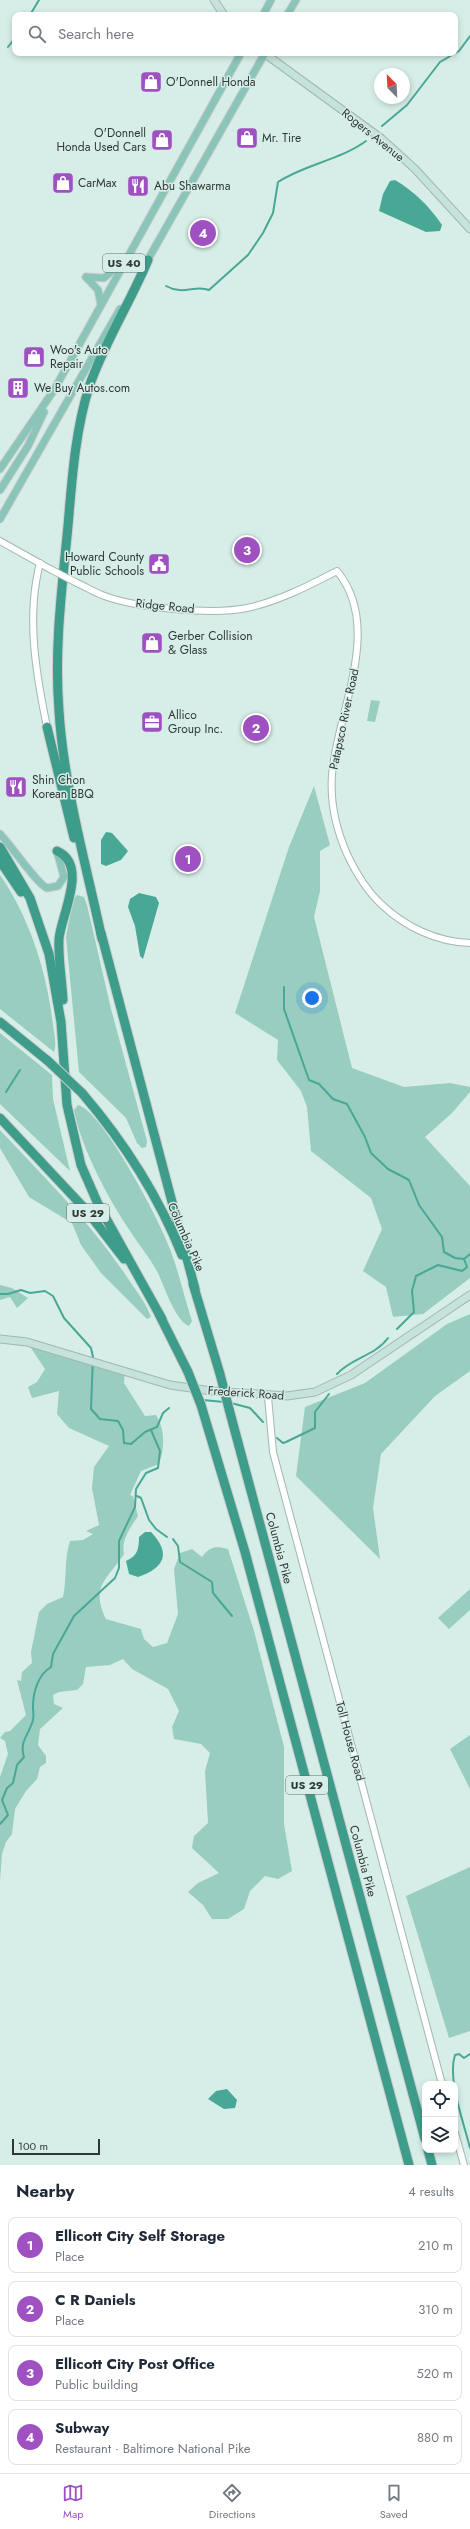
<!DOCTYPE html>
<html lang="en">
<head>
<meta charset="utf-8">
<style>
  :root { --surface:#fff; --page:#f6f6f7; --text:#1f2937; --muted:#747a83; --line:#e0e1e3; --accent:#9f51c1 }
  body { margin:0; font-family:Jost,sans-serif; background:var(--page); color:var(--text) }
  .controls { position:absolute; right:12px; bottom:12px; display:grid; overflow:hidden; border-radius:8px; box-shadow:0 2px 6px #0003 }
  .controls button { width:36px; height:36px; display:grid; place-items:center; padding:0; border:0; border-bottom:1px solid var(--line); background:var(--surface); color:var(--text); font:20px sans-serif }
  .compass { position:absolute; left:374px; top:68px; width:36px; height:36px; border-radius:50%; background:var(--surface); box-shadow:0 2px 6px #0003; rotate:336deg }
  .scale { position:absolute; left:12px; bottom:10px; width:88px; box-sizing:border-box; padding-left:4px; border:2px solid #2f3836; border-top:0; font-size:11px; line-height:14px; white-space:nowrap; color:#2f3836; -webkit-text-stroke:3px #d7eee8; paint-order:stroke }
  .you { position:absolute; left:312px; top:998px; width:14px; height:14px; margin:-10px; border:3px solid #fff; border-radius:50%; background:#1a73e8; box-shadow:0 0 0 6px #1a73e833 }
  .badge { display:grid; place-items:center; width:26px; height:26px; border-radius:50%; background:var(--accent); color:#fff; font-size:13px; font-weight:700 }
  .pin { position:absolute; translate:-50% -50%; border:2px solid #fff; box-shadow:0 1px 4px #0006 }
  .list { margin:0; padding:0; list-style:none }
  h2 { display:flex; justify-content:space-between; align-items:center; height:52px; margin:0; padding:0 16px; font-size:17px }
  h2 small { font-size:13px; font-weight:400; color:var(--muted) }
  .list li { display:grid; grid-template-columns:26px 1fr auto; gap:12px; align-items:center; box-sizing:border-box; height:56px; margin:0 8px 8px; padding:0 8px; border:1px solid var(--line); border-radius:8px }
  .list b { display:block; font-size:15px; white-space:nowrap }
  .list p { margin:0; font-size:13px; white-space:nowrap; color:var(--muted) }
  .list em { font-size:13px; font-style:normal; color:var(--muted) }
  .icon { flex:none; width:22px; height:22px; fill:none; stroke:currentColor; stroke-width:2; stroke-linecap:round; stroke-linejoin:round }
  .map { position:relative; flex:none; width:470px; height:2165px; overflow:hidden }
  .search { position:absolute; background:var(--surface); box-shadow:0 2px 6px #0003; left:12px; right:12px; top:12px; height:44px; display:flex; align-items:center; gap:10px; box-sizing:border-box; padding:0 14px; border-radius:8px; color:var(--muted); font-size:15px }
  .sheet { height:308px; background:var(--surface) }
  nav { display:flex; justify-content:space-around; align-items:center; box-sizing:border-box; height:56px; border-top:1px solid var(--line); background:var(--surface); font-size:11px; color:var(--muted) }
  nav a { display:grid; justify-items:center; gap:2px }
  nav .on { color:var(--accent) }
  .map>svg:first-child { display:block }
  .green { fill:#98cdc0 }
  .water { fill:#48a895 }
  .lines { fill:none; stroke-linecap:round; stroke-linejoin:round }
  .stream { stroke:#48a895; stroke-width:2 }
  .tertiary-casing { stroke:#a1b7b1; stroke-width:8 }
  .secondary-casing { stroke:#a1b7b1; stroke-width:9 }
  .primary-casing { stroke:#cdcfcf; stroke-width:9 }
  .motorway-casing { stroke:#cdcfcf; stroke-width:11 }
  .tertiary { stroke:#fff; stroke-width:6 }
  .secondary { stroke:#c5e2dc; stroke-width:7 }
  .primary { stroke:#8bc4b9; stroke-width:7 }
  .motorway { stroke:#3e9d8a; stroke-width:9 }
  .tertiary-bridge-casing { stroke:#a1b7b1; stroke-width:8; stroke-linecap:butt }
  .motorway-bridge-casing { stroke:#cdcfcf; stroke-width:11; stroke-linecap:butt }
  .tertiary-bridge { stroke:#fff; stroke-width:6 }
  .motorway-bridge { stroke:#3e9d8a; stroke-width:9 }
  .labels { text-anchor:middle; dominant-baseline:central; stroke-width:3; stroke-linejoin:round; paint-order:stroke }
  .shield { fill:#d7eee8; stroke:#616f6b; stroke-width:1 }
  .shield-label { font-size:11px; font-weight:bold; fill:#2f3836 }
  .poi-label { font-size:12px; fill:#2f3836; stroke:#d7eee8; text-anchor:start }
  .street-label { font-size:12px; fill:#2f3836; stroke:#d7eee8 }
</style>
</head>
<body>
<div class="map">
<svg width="470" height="2165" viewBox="0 0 470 2165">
  <rect width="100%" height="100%" fill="#d7eee8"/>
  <g class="green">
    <polygon points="371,700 380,701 375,722 367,721"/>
    <polygon points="314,786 330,845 320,851 320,891 314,917 352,1068 404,1087 450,1083 470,1087 470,1092 452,1113 425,1137 470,1186 470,1278 423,1314 393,1317 386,1287 363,1271 382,1229 371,1198 311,1151 307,1107 301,1091 277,1060 278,1040 235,1013 289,847"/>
    <path d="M0 875C30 918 47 973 53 1025 54 1033 57 1044 54 1052L0 1009Z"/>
    <polygon points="77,895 84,897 87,905 111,1009 147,1141 146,1147 142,1148 137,1143 126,1118 79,1072 66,937 73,900"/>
    <polygon points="0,1033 52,1075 53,1099 70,1171 0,1104"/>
    <path d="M78 1105C102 1110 161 1223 170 1249 179 1272 184 1297 192 1321L189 1326C175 1321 164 1285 157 1271 149 1257 139 1245 130 1231 108 1198 81 1148 74 1110Z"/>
    <path d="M0 1130C45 1178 93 1225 129 1280 137 1292 146 1303 151 1317L147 1319 101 1273 81 1245 72 1223 29 1197 0 1148Z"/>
    <polygon points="0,1285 12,1288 28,1298 17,1308 10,1297 0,1300"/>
    <polygon points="470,1314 470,1371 435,1396 381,1454 373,1508 380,1559 296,1476 305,1407 365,1383 447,1324"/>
    <path d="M27 1342 125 1372 124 1383 145 1416 156 1415C165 1429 165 1448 159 1464L141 1471 130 1495 133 1496 138 1516C130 1528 121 1540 124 1554 107 1580 90 1586 106 1619L141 1629 144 1639 153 1647 167 1643 178 1614 174 1569 180 1553 192 1549 202 1557C210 1546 216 1546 228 1549L254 1631 284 1747V1824L292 1871 278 1879 265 1876 250 1891 244 1909 228 1919H212L203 1905 188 1892 198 1883 219 1873 192 1848 194 1836 208 1823 205 1771 210 1753 201 1744 174 1739 172 1727 179 1711 168 1689 132 1669 123 1659 110 1665 86 1667 83 1684 77 1690 59 1692 53 1695 54 1704 63 1708 40 1729 38 1745 46 1756V1763L40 1767 37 1779 26 1791 15 1809 12 1834 6 1842 2 1854 0 1881V1777L8 1754 5 1741 0 1738 5 1732 10 1731 26 1715 17 1680 21 1681 22 1672 32 1663 31 1652 39 1612 47 1604 63 1597C67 1578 64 1559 70 1541L83 1540 93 1534 86 1531 99 1525 92 1488 94 1467 109 1446 69 1428 57 1414 59 1391 32 1398 28 1387 37 1382 45 1369Z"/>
    <polygon points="470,1589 470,1610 449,1629 438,1618"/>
    <polygon points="470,1735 470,1789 450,1749"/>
    <polygon points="470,1867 470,2031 449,2038 406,1896"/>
  </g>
  <g class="water">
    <path d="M395 180C415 192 429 206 442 225L440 231 426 232 379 211 383 194 390 181Z"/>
    <polygon points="106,832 112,833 128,851 121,860 106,866 101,864 101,840"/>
    <polygon points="139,893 156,897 159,903 143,959 140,956 135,926 128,907 130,899"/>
    <path d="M145 1532H151C172 1554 164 1568 138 1577L129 1574 126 1561C137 1556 139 1550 139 1537Z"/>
    <polygon points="227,2089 237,2100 235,2108 224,2109 208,2099 216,2091"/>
  </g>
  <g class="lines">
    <g class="stream">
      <polyline points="30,15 39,0"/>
      <polyline points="8,47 15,38"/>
      <polyline points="382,126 407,105 440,62 459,51 470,36"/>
      <path d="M166 286C184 296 195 284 209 290L248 255 263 233 273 213 278 182C306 164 340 160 366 141"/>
      <polyline points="284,987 284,1009 309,1080 319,1084 333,1099 347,1104 365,1137 371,1153 388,1169 409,1180 419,1205 442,1237 444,1252 455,1258 464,1259"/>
      <polyline points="6,1092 20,1070"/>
      <polyline points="0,1294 8,1294 21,1290 30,1293 45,1291 53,1296 64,1318 91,1348 93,1357 91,1409 100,1419 118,1421 123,1430 124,1443 131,1444 145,1432 157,1427 163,1413 169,1408"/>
      <polyline points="397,1329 414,1312 412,1291 416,1276 438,1265 462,1271 467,1267 464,1259 470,1254"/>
      <path d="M337 1374C351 1358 375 1356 388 1338"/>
      <polyline points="203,1400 224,1402"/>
      <polyline points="231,1403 250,1408 263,1422"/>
      <polyline points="277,1438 283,1443 286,1442 315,1428 315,1412 329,1394"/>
      <polyline points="137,1496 141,1498 149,1520 156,1529 167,1537"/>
      <polyline points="173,1539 178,1546 180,1562 212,1582 213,1593 232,1616"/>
      <path d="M0 1824 8 1815 2 1800 7 1788 13 1783 17 1765 24 1757C19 1741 29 1735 33 1720 34 1715 33 1712 33 1707 33 1692 38 1675 51 1667L53 1654 74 1616 115 1578 119 1568V1541L135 1507 136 1489 146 1473 158 1468 160 1451 151 1430"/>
      <path d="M470 2054 464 2058 459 2054 455 2055C447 2079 464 2123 470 2148"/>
    </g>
    <g class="tertiary-casing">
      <g id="tertiary">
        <polyline points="0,541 50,569"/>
        <path d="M40 563C26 616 36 674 47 727"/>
        <path d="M77 583C86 587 94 592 102 595 134 608 213 615 247 608 279 601 308 586 337 571 384 628 337 711 332 775 330 802 336 829 347 854 356 873 366 890 381 904 405 927 437 942 470 943"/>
        <polyline points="268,1397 273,1452 442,2084"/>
        <polyline points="455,2133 464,2165"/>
      </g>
    </g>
    <g class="secondary-casing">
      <g id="secondary">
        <polyline points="214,0 224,15"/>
        <polyline points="264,53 382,139 415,169 470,229"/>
        <polyline points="0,1339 27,1342 170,1385 212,1391 287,1396 315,1392 351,1375 470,1295"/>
      </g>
    </g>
    <g class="primary-casing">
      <g id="primary">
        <polyline points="263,15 271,0"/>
        <polyline points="287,15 296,0"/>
        <polyline points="146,263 265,53"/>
        <polyline points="86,277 104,278 121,263"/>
        <polyline points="86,277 98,290 101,305"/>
        <polyline points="0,469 54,390 241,53"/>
        <polyline points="0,490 28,446 44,412"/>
        <polyline points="0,519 120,309"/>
        <path d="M0 834C11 845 37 884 47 888L58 886 64 877 57 851"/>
      </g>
    </g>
    <g class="motorway-casing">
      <g id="motorway">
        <polyline points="47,727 74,838"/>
        <polyline points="0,847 30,898 49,954 61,1022 67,1105 81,1165 98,1204 162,1319"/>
        <path d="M57 851C89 865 61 915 59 939 58 959 62 980 63 1000"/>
        <polyline points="0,861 21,892"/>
        <polyline points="101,933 195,1289"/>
        <path d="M102 939C86 864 64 788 59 711 54 649 62 588 68 526 72 479 75 432 89 387 104 343 130 303 148 260"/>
        <polyline points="0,1022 48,1061"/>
        <path d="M82 1093C124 1142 158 1195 182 1255"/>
        <polyline points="0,1118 87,1211 124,1259"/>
        <polyline points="193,1284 220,1374"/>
        <polyline points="159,1314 188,1372"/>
        <polyline points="201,1405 245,1552 409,2165"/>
        <polyline points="229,1409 425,2139"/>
        <polyline points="428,2150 432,2165"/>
      </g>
    </g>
    <use href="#tertiary" class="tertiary"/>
    <use href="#secondary" class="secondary"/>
    <use href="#primary" class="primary"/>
    <use href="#motorway" class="motorway"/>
    <g class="tertiary-bridge-casing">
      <polyline id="tertiary-bridge" points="50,569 77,583"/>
    </g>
    <g class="motorway-bridge-casing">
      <g id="motorway-bridge">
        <polyline points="48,1061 82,1093"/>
        <polyline points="188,1372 201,1405"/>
        <polyline points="220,1374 229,1409"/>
      </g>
    </g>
    <use href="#tertiary-bridge" class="tertiary-bridge"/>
    <use href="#motorway-bridge" class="motorway-bridge"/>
  </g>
  <defs>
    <g id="shop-square" transform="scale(1.15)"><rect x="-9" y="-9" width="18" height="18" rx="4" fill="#9f51c1" stroke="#d7eee8"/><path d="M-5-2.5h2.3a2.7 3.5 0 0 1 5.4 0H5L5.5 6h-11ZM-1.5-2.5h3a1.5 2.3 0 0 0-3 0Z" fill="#fff"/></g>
    <g id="restaurant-square" transform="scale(1.15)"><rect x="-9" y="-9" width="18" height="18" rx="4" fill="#9f51c1" stroke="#d7eee8"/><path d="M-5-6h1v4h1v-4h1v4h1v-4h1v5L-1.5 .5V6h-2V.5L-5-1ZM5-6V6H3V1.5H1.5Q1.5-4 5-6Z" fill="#fff"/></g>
    <g id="building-square" transform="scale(1.15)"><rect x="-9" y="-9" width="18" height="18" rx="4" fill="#9f51c1" stroke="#d7eee8"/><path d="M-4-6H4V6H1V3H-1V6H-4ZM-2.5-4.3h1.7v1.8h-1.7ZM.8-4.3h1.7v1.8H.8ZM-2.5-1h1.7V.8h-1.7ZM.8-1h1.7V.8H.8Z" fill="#fff"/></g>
    <g id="civic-square" transform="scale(1.15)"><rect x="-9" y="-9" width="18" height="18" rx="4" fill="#9f51c1" stroke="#d7eee8"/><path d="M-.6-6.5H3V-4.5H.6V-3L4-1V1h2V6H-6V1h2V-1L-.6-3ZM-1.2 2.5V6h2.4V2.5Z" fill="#fff"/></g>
    <g id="office-square" transform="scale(1.15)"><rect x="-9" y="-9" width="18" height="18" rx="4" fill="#9f51c1" stroke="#d7eee8"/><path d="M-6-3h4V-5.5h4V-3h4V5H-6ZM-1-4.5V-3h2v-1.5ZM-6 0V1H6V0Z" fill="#fff"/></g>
  </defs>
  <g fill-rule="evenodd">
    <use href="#shop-square" x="151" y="82"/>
    <use href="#shop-square" x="247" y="138"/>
    <use href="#shop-square" x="162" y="140"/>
    <use href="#shop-square" x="63" y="183"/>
    <use href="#restaurant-square" x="138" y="186"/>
    <use href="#shop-square" x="34" y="357"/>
    <use href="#building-square" x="18" y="388"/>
    <use href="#civic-square" x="159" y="564"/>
    <use href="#shop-square" x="152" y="643"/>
    <use href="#office-square" x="152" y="722"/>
    <use href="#restaurant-square" x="16" y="787"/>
  </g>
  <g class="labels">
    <g class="shield">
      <rect x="103" y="254" width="42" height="18" rx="3"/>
      <rect x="67" y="1204" width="42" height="18" rx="3"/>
      <rect x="286" y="1776" width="42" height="18" rx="3"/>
    </g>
    <g class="shield-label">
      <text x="124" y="263">US 40</text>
      <text x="88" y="1213">US 29</text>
      <text x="307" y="1785">US 29</text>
    </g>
    <g class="poi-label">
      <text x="166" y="82">O'Donnell Honda</text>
      <text x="146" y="133" text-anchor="end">O'Donnell<tspan x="146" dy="14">Honda Used Cars</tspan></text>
      <text x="262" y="138">Mr. Tire</text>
      <text x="78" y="183">CarMax</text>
      <text x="154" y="186">Abu Shawarma</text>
      <text x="50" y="350">Woo's Auto<tspan x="50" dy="14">Repair</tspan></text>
      <text x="34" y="388">We Buy Autos.com</text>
      <text x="144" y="557" text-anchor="end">Howard County<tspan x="144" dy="14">Public Schools</tspan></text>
      <text x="168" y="636">Gerber Collision<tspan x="168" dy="14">&amp; Glass</tspan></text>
      <text x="168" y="715">Allico<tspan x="168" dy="14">Group Inc.</tspan></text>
      <text x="32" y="780">Shin Chon<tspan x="32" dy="14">Korean BBQ</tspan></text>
    </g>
    <g class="street-label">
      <text transform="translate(373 135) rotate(39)">Rogers Avenue</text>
      <text transform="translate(165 606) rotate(6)">Ridge Road</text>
      <text transform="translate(344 719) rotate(-78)">Patapsco River Road</text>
      <text transform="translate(186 1237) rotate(66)">Columbia Pike</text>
      <text transform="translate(246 1393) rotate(4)">Frederick Road</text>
      <text transform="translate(279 1548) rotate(75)">Columbia Pike</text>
      <text transform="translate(350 1741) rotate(75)">Toll House Road</text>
      <text transform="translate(363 1861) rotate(75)">Columbia Pike</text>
    </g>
  </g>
</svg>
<div class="controls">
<button><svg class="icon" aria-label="locate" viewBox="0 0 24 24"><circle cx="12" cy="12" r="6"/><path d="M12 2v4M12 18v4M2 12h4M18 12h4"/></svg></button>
<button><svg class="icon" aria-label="layers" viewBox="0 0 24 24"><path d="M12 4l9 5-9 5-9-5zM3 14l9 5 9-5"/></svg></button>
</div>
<svg class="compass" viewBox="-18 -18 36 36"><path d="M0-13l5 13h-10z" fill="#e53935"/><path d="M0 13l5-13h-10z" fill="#747a83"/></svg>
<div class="scale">100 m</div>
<div class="you"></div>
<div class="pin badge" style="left:188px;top:859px">1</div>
<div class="pin badge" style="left:256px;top:728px">2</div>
<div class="pin badge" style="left:247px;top:550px">3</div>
<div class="pin badge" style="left:203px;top:233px">4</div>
<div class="search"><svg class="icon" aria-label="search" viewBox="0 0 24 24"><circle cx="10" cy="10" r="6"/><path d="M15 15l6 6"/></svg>Search here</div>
</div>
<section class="sheet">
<h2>Nearby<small>4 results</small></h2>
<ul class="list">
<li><span class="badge">1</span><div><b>Ellicott City Self Storage</b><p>Place</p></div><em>210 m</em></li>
<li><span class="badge">2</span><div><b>C R Daniels</b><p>Place</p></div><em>310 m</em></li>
<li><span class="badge">3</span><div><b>Ellicott City Post Office</b><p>Public building</p></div><em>520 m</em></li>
<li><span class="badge">4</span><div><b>Subway</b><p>Restaurant · Baltimore National Pike</p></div><em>880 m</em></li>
</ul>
</section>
<nav>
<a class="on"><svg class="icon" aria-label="map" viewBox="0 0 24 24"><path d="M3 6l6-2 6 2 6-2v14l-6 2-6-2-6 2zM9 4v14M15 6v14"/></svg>Map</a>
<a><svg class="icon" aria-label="directions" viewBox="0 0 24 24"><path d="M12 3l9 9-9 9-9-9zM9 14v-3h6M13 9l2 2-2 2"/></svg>Directions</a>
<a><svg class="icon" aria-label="saved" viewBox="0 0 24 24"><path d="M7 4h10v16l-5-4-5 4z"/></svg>Saved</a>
</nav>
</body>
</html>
